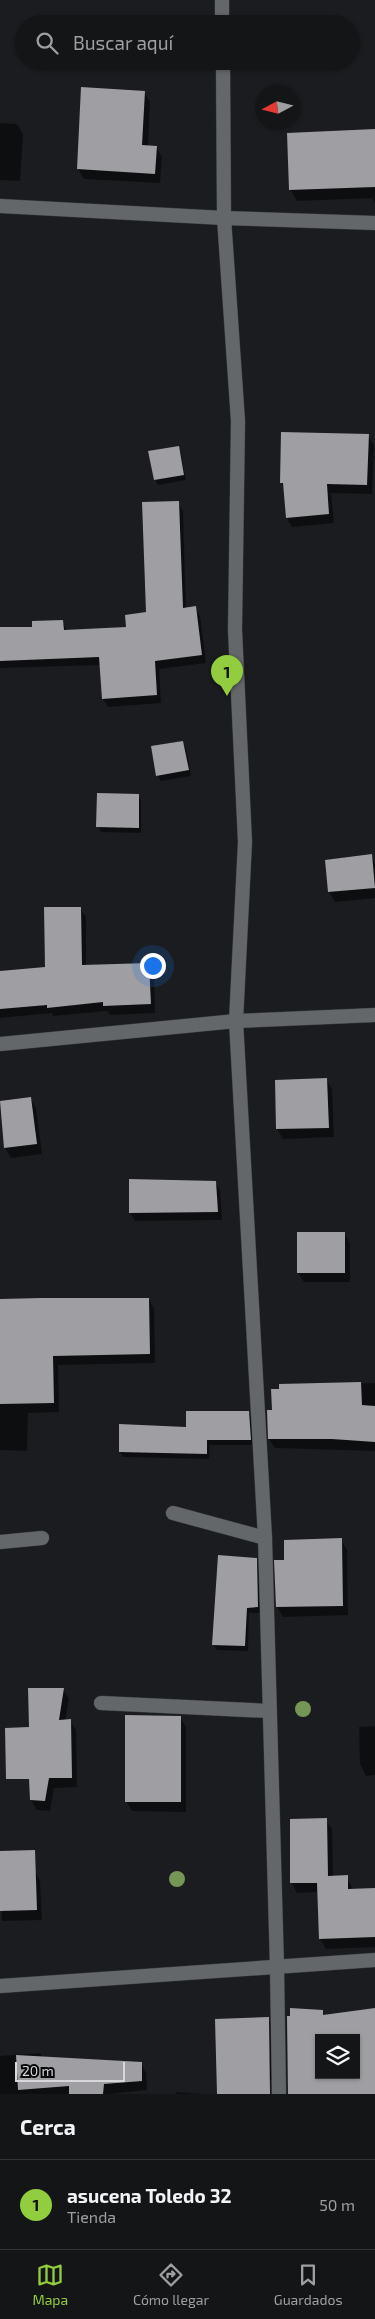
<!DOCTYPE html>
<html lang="es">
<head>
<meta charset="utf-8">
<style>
  :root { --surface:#141517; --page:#212224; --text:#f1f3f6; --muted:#9d9fa1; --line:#333436; --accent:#92cd3f }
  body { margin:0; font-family:"Exo 2",sans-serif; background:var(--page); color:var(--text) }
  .controls { position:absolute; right:15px; bottom:15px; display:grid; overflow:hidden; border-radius:0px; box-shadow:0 1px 4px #0004 }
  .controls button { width:45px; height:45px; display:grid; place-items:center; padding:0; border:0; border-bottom:1px solid var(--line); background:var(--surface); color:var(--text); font:25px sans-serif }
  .compass { position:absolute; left:255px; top:85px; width:45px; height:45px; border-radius:50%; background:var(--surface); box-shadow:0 1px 4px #0004; rotate:263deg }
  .scale { position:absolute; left:15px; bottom:12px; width:110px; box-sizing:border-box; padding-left:5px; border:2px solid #d7d8da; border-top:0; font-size:14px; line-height:18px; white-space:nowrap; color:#d7d8da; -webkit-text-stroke:4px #060708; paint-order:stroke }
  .you { position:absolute; left:152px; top:965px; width:18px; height:18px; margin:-12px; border:4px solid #fff; border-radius:50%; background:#1a73e8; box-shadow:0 0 0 8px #1a73e833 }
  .badge { display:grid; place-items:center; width:32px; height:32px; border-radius:50%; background:var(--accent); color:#111; font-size:16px; font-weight:700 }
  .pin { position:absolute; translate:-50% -41px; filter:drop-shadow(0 1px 2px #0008) }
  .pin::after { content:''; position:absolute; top:26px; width:18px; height:15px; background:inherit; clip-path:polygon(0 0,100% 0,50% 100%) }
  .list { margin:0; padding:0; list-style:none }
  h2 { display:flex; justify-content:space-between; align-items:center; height:65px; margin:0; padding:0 20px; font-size:21px }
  h2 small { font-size:16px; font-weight:400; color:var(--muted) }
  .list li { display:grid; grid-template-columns:32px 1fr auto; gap:15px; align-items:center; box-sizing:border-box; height:90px; padding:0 20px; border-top:1px solid var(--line) }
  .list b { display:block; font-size:19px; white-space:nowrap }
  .list p { margin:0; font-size:16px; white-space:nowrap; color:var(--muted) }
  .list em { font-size:16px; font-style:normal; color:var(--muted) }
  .icon { flex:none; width:28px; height:28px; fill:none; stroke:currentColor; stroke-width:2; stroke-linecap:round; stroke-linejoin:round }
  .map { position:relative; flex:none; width:375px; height:2094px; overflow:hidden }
  .search { position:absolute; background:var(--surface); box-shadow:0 1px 4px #0004; left:15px; right:15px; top:15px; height:55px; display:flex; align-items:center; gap:12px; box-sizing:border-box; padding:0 18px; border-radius:28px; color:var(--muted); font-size:19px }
  .sheet { height:155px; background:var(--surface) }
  nav { display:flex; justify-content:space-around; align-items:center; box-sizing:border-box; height:70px; border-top:1px solid var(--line); background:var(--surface); font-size:14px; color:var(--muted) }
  nav a { display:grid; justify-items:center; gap:2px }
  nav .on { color:var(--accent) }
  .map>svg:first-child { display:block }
  .shadow { fill:#0007 }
  .building { fill:#9f9ea2; fill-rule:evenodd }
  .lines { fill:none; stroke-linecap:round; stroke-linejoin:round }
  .service-casing { stroke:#37393b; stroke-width:15 }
  .minor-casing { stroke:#37393b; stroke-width:15 }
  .tertiary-casing { stroke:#37393b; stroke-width:15 }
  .service { stroke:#64676a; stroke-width:14 }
  .minor { stroke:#64676a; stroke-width:14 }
  .tertiary { stroke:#64676a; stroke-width:14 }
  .tree { fill:#749657 }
</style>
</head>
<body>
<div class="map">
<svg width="375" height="2094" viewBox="0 0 375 2094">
  <rect width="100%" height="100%" fill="#1a1c1f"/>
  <g class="shadow">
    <polygon points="144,92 150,102 148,146 156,147 162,157 160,183 84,179 78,169"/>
    <polygon points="0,123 17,124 23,134 20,181 0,180"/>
    <polygon points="375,129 375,203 372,198 297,201 290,189"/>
    <polygon points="368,436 374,445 372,494 331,493 334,523 292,527 287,518 284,488 281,482"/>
    <polygon points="178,447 181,453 186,480 158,485 155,479"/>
    <polygon points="178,503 183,511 186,609 195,608 200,616 206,663 159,669 161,703 108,707 103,699 101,665 0,668 0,628 34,629 62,621 67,631 128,628 147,614"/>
    <polygon points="183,742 186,748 191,776 161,781 157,775"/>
    <polygon points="138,795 141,801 141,833 101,832 98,827"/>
    <polygon points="371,856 375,863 375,898 335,902 329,892 326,861"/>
    <polygon points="80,908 86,917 86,966 149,964 154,973 155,1013 110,1015 107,1011 53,1016 52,1013 0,1018 0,973 46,968"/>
    <polygon points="326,1079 332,1089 334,1137 283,1139 277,1129"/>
    <polygon points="30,1098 36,1108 42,1154 11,1158 5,1148 0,1102"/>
    <polygon points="215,1182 220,1190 222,1220 135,1221 130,1213"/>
    <polygon points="344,1233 350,1243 350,1282 304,1282 298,1273"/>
    <polygon points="149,1299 154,1309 155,1363 58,1365 59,1412 28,1413 27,1451 0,1450 0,1301"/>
    <polygon points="375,1383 375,1451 275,1448 269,1439 268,1412 273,1412 280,1386"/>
    <polygon points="248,1412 252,1417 253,1445 210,1445 209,1459 123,1457 120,1452 187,1428"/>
    <polygon points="341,1540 347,1550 348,1615 283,1617 277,1607"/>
    <polygon points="256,1560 259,1565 261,1613 249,1613 248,1651 217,1650 213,1644"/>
    <polygon points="63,1689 69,1699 65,1721 70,1721 76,1730 77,1787 54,1788 50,1811 37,1810 31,1800"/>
    <polygon points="180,1717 186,1727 186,1812 132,1811 126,1801"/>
    <polygon points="375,1726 375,1775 366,1776 360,1764 359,1727"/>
    <polygon points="326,1820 332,1829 333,1877 347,1877 353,1890 375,1889 375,1947 326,1949 320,1939 318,1892 297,1893 292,1883"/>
    <polygon points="35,1871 40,1881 42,1920 2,1921 0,1873"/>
    <polygon points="268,2018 274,2028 273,2080 224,2081"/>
    <polygon points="40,2053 43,2058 141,2063 146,2073 147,2090 108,2094 0,2094 0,2056"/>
    <polygon points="176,2092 202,2094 176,2094"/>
  </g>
  <g class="building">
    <polygon points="81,87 145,91 142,145 157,146 155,174 77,169"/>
    <polygon points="375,129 375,187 289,190 287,133"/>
    <polygon points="281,432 369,434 367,485 327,484 329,514 286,518 283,483 280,483"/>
    <polygon points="179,446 184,475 154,480 148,451"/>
    <polygon points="179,501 183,608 196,606 202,655 155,661 157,695 102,699 99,657 0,661 0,627 32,627 32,621 63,620 64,630 126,627 125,615 146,612 142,502"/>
    <polygon points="183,741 189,770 156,776 151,746"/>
    <polygon points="97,793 139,794 139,828 96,827"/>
    <polygon points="372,854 375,888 328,892 325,860"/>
    <polygon points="44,907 81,907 82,965 149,963 151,1004 103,1006 103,1002 47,1008 47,1005 0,1009 0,971 45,967"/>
    <polygon points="327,1078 329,1128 276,1129 275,1080"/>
    <polygon points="31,1097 37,1144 4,1148 0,1101"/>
    <polygon points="129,1179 216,1181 218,1212 129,1213"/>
    <rect x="297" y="1232" width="48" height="41"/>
    <polygon points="41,1298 149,1298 150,1354 53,1356 54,1403 0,1404 0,1299"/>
    <polygon points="361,1382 362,1405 375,1406 375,1442 332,1439 268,1439 267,1410 272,1410 271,1389 279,1389 279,1384"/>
    <polygon points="186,1411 249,1411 251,1440 207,1440 207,1454 119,1452 119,1424 186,1427"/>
    <polygon points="342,1538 343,1606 276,1607 274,1560 284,1560 284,1540"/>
    <polygon points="218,1555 257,1558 258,1607 247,1608 245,1646 212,1645"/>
    <polygon points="28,1688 64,1688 59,1720 71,1719 72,1778 49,1778 45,1801 30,1800 29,1779 6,1779 5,1728 29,1727"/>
    <polygon points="125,1715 181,1716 181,1802 125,1802"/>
    <polygon points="327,1818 328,1876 348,1875 348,1889 375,1888 375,1937 319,1939 317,1883 290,1883 290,1819"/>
    <polygon points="35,1850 37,1910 0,1911 0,1851"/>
    <path d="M290 2008 323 2010V2015L375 2008V2094H288L287 2016H290ZM319 2038H356V2075H319Z"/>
    <polygon points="269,2017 270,2094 217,2094 215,2019"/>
    <polygon points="16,2055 142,2062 142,2081 104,2084 103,2094 69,2094 69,2086 18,2090"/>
  </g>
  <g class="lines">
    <g class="service-casing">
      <g id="service">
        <polyline points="173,1513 265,1538"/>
        <polyline points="277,1967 279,2094"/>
      </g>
    </g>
    <g class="minor-casing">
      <g id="minor">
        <polyline points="222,0 222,24"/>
        <polyline points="223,61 224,218 238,421 235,630 245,842 236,1021 265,1538 277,1967"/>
        <polyline points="0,206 224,218 375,223"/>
        <polyline points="0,1044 236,1021 375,1015"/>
        <polyline points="0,1542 42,1538"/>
        <polyline points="101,1703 269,1711"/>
      </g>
    </g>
    <g class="tertiary-casing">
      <polyline id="tertiary" points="0,1986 375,1960"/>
    </g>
    <use href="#service" class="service"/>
    <use href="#minor" class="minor"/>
    <use href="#tertiary" class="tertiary"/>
  </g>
  <g class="tree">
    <circle cx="303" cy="1709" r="8"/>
    <circle cx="177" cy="1879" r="8"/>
  </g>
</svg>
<div class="controls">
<button><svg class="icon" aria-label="layers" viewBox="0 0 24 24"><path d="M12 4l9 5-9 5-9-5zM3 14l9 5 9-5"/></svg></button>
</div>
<svg class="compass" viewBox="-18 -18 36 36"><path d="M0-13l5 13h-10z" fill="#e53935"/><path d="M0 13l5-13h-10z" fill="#9d9fa1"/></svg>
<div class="scale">20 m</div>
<div class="you"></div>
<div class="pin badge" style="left:227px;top:696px">1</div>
<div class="search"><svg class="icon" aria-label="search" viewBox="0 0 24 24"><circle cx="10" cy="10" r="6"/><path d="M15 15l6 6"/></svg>Buscar aquí</div>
</div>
<section class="sheet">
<h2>Cerca<small></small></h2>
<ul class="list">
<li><span class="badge">1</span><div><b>asucena Toledo 32</b><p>Tienda</p></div><em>50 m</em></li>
</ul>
</section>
<nav>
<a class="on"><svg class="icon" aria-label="map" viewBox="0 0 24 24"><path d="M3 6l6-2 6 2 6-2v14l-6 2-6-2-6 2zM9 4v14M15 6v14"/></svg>Mapa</a>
<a><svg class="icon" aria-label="directions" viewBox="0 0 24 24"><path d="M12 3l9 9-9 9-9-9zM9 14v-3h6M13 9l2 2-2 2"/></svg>Cómo llegar</a>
<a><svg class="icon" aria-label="saved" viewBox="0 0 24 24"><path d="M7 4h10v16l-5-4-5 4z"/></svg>Guardados</a>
</nav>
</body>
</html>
